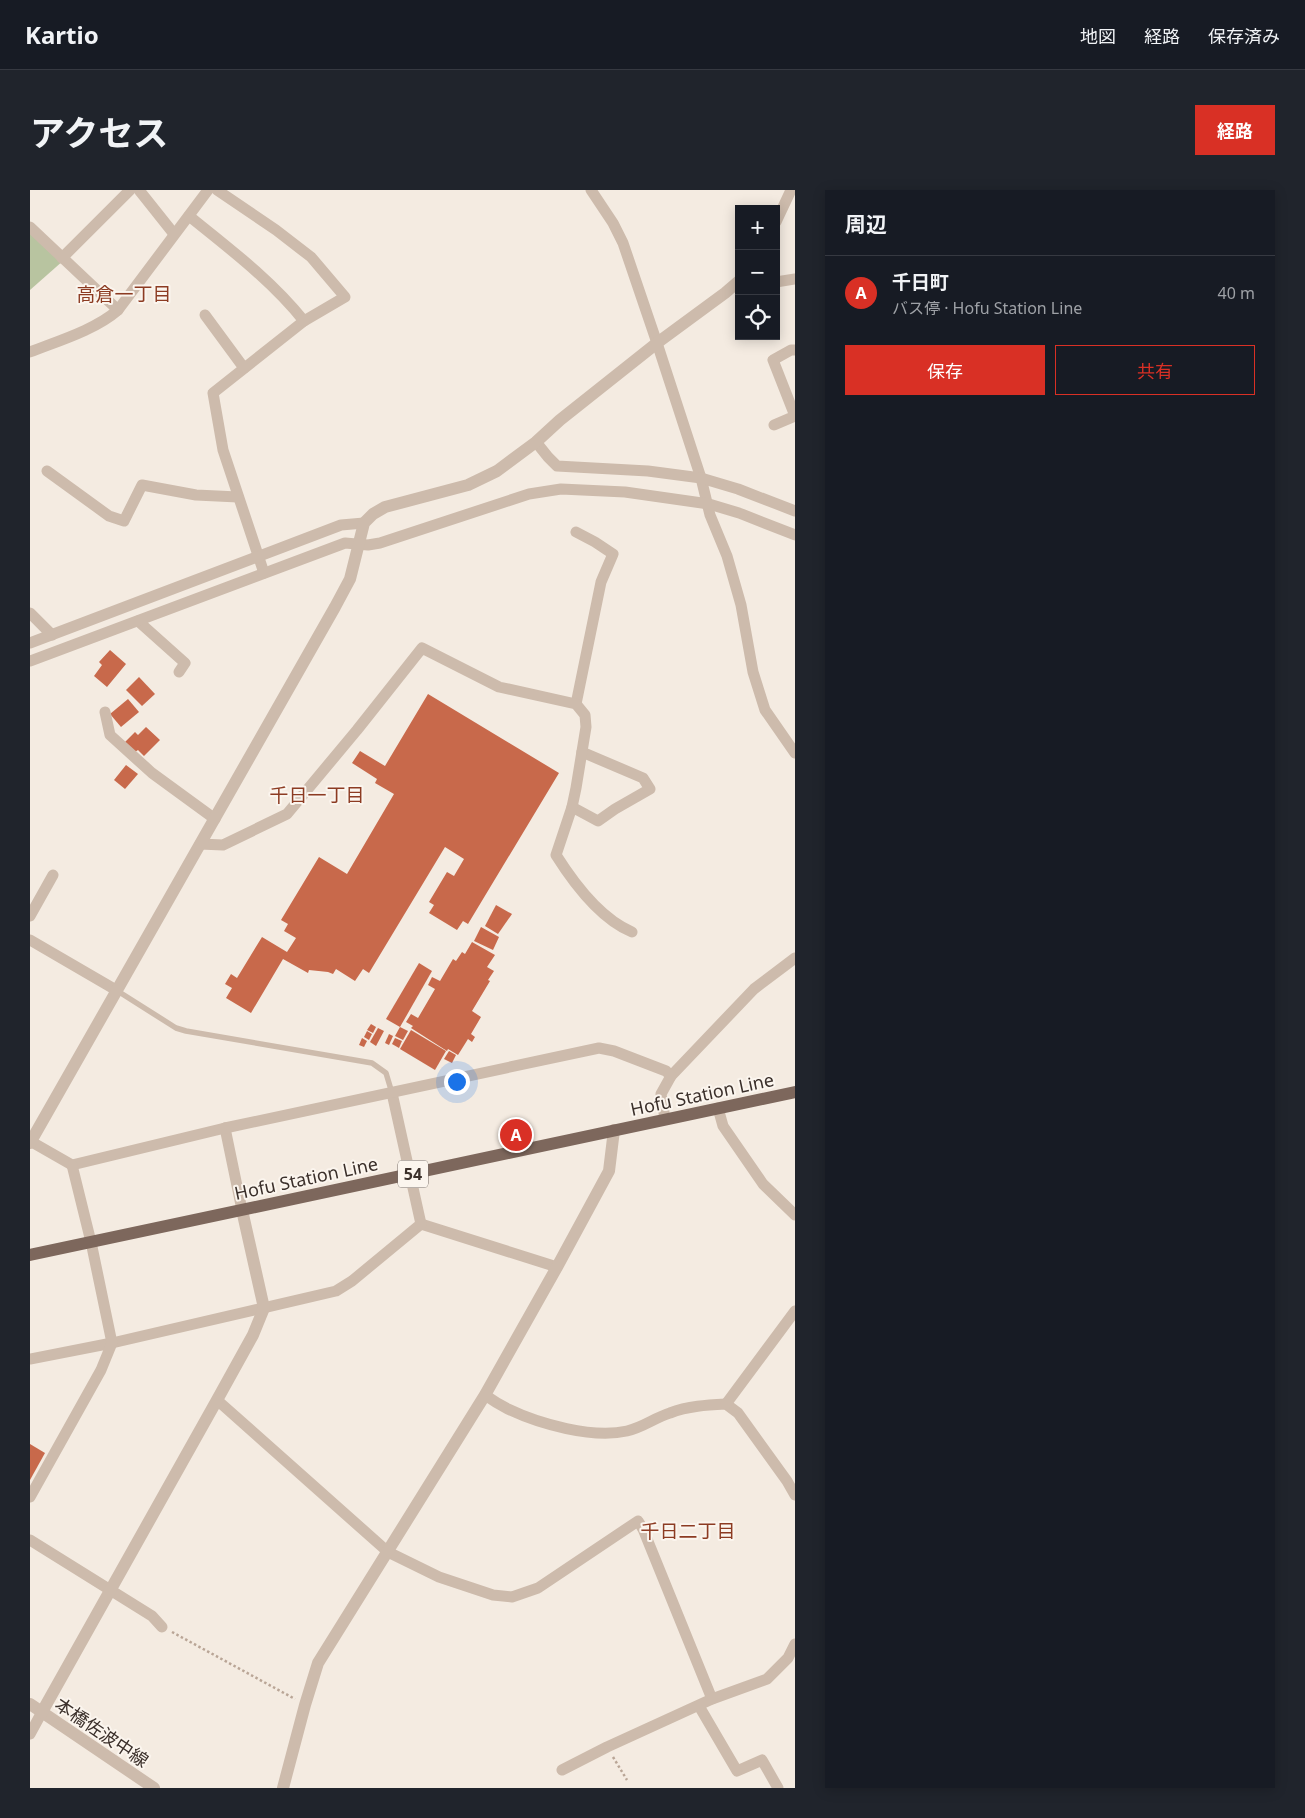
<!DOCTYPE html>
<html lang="ja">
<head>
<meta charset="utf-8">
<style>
  :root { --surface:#171b24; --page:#20242c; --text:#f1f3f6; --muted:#9ea1a6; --line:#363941; --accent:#d93025 }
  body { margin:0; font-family:"Noto Sans","Noto Sans JP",sans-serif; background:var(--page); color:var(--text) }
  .controls { position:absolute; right:15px; top:15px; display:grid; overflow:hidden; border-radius:0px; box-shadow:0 2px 12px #0003 }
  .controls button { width:45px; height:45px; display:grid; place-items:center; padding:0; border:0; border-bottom:1px solid var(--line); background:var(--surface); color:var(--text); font:25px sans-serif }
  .you { position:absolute; left:426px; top:891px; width:18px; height:18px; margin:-12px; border:4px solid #fff; border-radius:50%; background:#1a73e8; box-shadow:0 0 0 8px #1a73e833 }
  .badge { display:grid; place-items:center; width:32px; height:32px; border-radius:50%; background:var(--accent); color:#fff; font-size:16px; font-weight:700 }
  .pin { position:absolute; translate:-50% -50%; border:2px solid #fff; box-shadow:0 1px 5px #0006 }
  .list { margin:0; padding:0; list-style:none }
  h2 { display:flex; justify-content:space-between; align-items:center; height:65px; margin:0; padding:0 20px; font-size:21px }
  h2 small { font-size:16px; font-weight:400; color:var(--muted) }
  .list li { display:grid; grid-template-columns:32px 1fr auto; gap:15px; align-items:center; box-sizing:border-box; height:75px; padding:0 20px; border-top:1px solid var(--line) }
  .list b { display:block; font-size:19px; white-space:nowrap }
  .list p { margin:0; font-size:16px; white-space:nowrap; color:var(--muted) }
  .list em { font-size:16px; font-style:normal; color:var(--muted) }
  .actions { display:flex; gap:10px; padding:15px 20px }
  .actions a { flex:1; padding:11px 0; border:1px solid var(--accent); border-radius:0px; text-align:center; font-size:18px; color:var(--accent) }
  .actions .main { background:var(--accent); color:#fff }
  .icon { flex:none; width:28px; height:28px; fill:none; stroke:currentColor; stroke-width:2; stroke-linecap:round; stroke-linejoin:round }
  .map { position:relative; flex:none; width:765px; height:1598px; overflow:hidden; border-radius:0px }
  header { display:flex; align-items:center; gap:30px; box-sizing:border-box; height:70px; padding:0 25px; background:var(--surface); border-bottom:1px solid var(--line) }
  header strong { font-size:24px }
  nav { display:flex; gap:28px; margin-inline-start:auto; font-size:18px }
  .intro { display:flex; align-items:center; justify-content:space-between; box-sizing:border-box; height:120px; padding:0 30px }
  h1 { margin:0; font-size:35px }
  .button { padding:12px 22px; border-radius:0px; background:var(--accent); color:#fff; font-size:18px; font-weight:700 }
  main { display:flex; gap:30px; padding:0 30px }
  aside { flex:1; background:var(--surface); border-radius:0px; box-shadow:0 2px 12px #0003 }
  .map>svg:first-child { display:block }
  .green { fill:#b8c4a0 }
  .building { fill:#c8694b }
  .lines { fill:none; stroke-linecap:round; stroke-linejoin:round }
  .path { stroke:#b9a596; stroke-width:2.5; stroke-dasharray:2.5 2.5; stroke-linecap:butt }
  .service { stroke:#cdbbac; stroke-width:5.5 }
  .minor { stroke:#cdbbac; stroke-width:11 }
  .tertiary { stroke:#cdbbac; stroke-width:12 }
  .primary { stroke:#7d675c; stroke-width:12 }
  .labels { text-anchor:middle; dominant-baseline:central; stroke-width:4; stroke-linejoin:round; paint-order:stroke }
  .shield { fill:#fbf5ee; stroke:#756b66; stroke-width:1 }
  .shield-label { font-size:16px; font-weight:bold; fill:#3b302b }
  .street-label { font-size:18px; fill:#3b302b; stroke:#fbf5ee }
  .neighbourhood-label { font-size:19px; fill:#8c3b22; stroke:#fbf5ee }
</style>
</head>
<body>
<header>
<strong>Kartio</strong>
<nav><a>地図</a><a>経路</a><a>保存済み</a></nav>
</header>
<div class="intro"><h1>アクセス</h1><a class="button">経路</a></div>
<main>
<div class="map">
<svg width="765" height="1598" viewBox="0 0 765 1598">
  <rect width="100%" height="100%" fill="#f4ebe1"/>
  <polygon class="green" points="0,37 34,70 0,100"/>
  <g class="building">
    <polygon points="80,460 96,474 77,497 64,486 72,475 69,472"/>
    <polygon points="109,487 125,504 112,516 96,500"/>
    <polygon points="398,504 529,583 438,734 433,731 427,740 399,723 404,715 399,712 417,682 424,686 434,669 415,657 339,783 333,779 325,791 306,779 303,784 298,782 279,780 278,783 253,769 221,823 196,808 202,798 195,794 201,784 207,788 232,747 257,762 266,748 254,741 258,734 251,730 289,667 317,684 364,604 345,593 347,589 322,573 330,561 355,576"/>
    <polygon points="98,509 109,522 91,537 80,524"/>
    <polygon points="116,537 130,550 114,566 108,560 105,562 95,552 105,542 108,545"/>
    <polygon points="96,575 108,584 95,599 84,590"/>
    <polygon points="466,715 482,724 468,744 455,736"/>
    <polygon points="451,737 469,747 463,760 444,751"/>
    <polygon points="442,752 465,765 457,777 464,781 458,790 460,791 442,821 451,827 441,844 445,847 442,852 438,849 428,865 418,859 417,861 381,838 383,836 376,832 381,824 388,828 405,799 398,795 402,787 410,791 423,769 426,771 432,762 435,764"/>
    <polygon points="389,773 402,781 370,837 356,829"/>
    <polygon points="341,834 346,837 343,843 337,840"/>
    <polygon points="370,837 378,841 373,850 365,846"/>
    <polygon points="348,838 354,841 346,856 340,852"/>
    <polygon points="381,840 416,861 405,880 370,859"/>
    <polygon points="337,841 342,844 339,850 334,847"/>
    <polygon points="359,844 363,846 359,855 355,853"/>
    <polygon points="332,848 337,851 334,857 329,855"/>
    <polygon points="365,848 372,851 369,858 362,854"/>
    <polygon points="419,861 426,865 422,873 414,869"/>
    <polygon points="0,1254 15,1263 0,1290"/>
  </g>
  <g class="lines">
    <g class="path">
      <polyline points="142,1442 265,1509"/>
      <polyline points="583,1567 597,1590"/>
    </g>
    <polyline class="service" points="86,800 146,838 156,841 342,873 356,883 362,903"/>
    <g class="minor">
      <polyline points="109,0 144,44"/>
      <polyline points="187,0 246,40 281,67 315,107 274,131 183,203 193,260 234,383"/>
      <polyline points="561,0 583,33 593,53 627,153 671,288 680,325 697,366 711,415 723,482 735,520 765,563"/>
      <path d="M159 26C200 59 241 90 274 131"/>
      <polyline points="746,32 761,0"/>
      <polyline points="0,37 88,120"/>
      <polyline points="32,68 100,0"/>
      <polyline points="746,92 765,89"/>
      <polyline points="175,125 214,178"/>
      <path d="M0 162C28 151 65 140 88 120L178 0"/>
      <polyline points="744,235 765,226 743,170 761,160 765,160"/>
      <polyline points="506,252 518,267 527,276 618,281 671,288 708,299 765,321"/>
      <polyline points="17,281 79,326 94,331 112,295 166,305 208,307"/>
      <polyline points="546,342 565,352 583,364 571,392 546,514"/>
      <polyline points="0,423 22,445"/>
      <polyline points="108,431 155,473 149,482"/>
      <polyline points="0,453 311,335 334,333"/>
      <polyline points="0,471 315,353 338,355 350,353 499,304 531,299 595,302 679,314 709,323 765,345"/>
      <polyline points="75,522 80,545 122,583 185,629"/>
      <polyline points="542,617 568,631 585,619 620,599 613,588 552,562"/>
      <path d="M170 654 193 655 257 624 327 540 392 458 469 497 546 514 555 525 556 537 546 598 542 617 526 665C543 692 571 729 602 742"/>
      <polyline points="0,726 23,685"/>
      <polyline points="0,750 86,800"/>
      <polyline points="362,903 391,1034"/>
      <polyline points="688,918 693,936 733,994 765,1025"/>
      <polyline points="635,929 631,904 641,886 724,799 765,768"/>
      <polyline points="195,938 212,1020"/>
      <polyline points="0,951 42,975 195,938 569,858 584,861 636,881 641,886"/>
      <polyline points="391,1034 527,1077"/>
      <polyline points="0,1169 82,1153 306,1101 322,1091 391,1034"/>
      <path d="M455 1205C462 1210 470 1215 478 1219 509 1234 563 1249 597 1241 614 1237 624 1228 640 1223 658 1216 677 1215 696 1214L708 1223 757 1291 765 1305"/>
      <polyline points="187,1210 358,1362 409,1387 463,1405 482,1407 508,1398 608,1331 613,1339 682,1509"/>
      <polyline points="696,1214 765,1121"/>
      <polyline points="0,1307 71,1180 82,1153 61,1052 42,975"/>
      <polyline points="0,1350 122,1426 132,1437"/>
      <polyline points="669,1516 707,1581 732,1570 748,1598"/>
      <polyline points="0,1544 12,1522"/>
      <polyline points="532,1580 577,1557 682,1509 737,1489 758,1468 765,1454"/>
    </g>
    <g class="tertiary">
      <polyline points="0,953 305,417 320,389 334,333 343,324 355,317 438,295 467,281 506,252 530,230 627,153 695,103 709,91"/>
      <polyline points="0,1514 124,1598"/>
      <polyline points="12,1522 187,1210 223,1145 234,1118 212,1020"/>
      <polyline points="253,1598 275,1515 288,1473 455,1205 527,1077 579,981 584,940"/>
    </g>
    <polyline class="primary" points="0,1065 765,902"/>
  </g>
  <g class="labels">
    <rect class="shield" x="368" y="970.5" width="30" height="27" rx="4"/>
    <g class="shield-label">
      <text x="383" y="984">54</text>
    </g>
    <g class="street-label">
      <text transform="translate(672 904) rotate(-12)">Hofu Station Line</text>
      <text transform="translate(276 988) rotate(-12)">Hofu Station Line</text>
      <text transform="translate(72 1542) rotate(34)">本橋佐波中線</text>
    </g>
    <g class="neighbourhood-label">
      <text x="94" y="104">高倉一丁目</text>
      <text x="287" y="605">千日一丁目</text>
      <text x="658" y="1341">千日二丁目</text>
    </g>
  </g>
</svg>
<div class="controls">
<button>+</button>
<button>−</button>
<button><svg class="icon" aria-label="locate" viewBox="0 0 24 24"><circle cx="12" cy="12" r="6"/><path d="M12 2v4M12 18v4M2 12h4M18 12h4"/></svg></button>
</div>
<div class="you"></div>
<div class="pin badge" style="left:486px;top:945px">A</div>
</div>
<aside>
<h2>周辺<small></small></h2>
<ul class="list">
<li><span class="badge">A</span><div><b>千日町</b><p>バス停 · Hofu Station Line</p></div><em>40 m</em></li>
</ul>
<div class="actions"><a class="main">保存</a><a>共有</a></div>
</aside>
</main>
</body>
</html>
